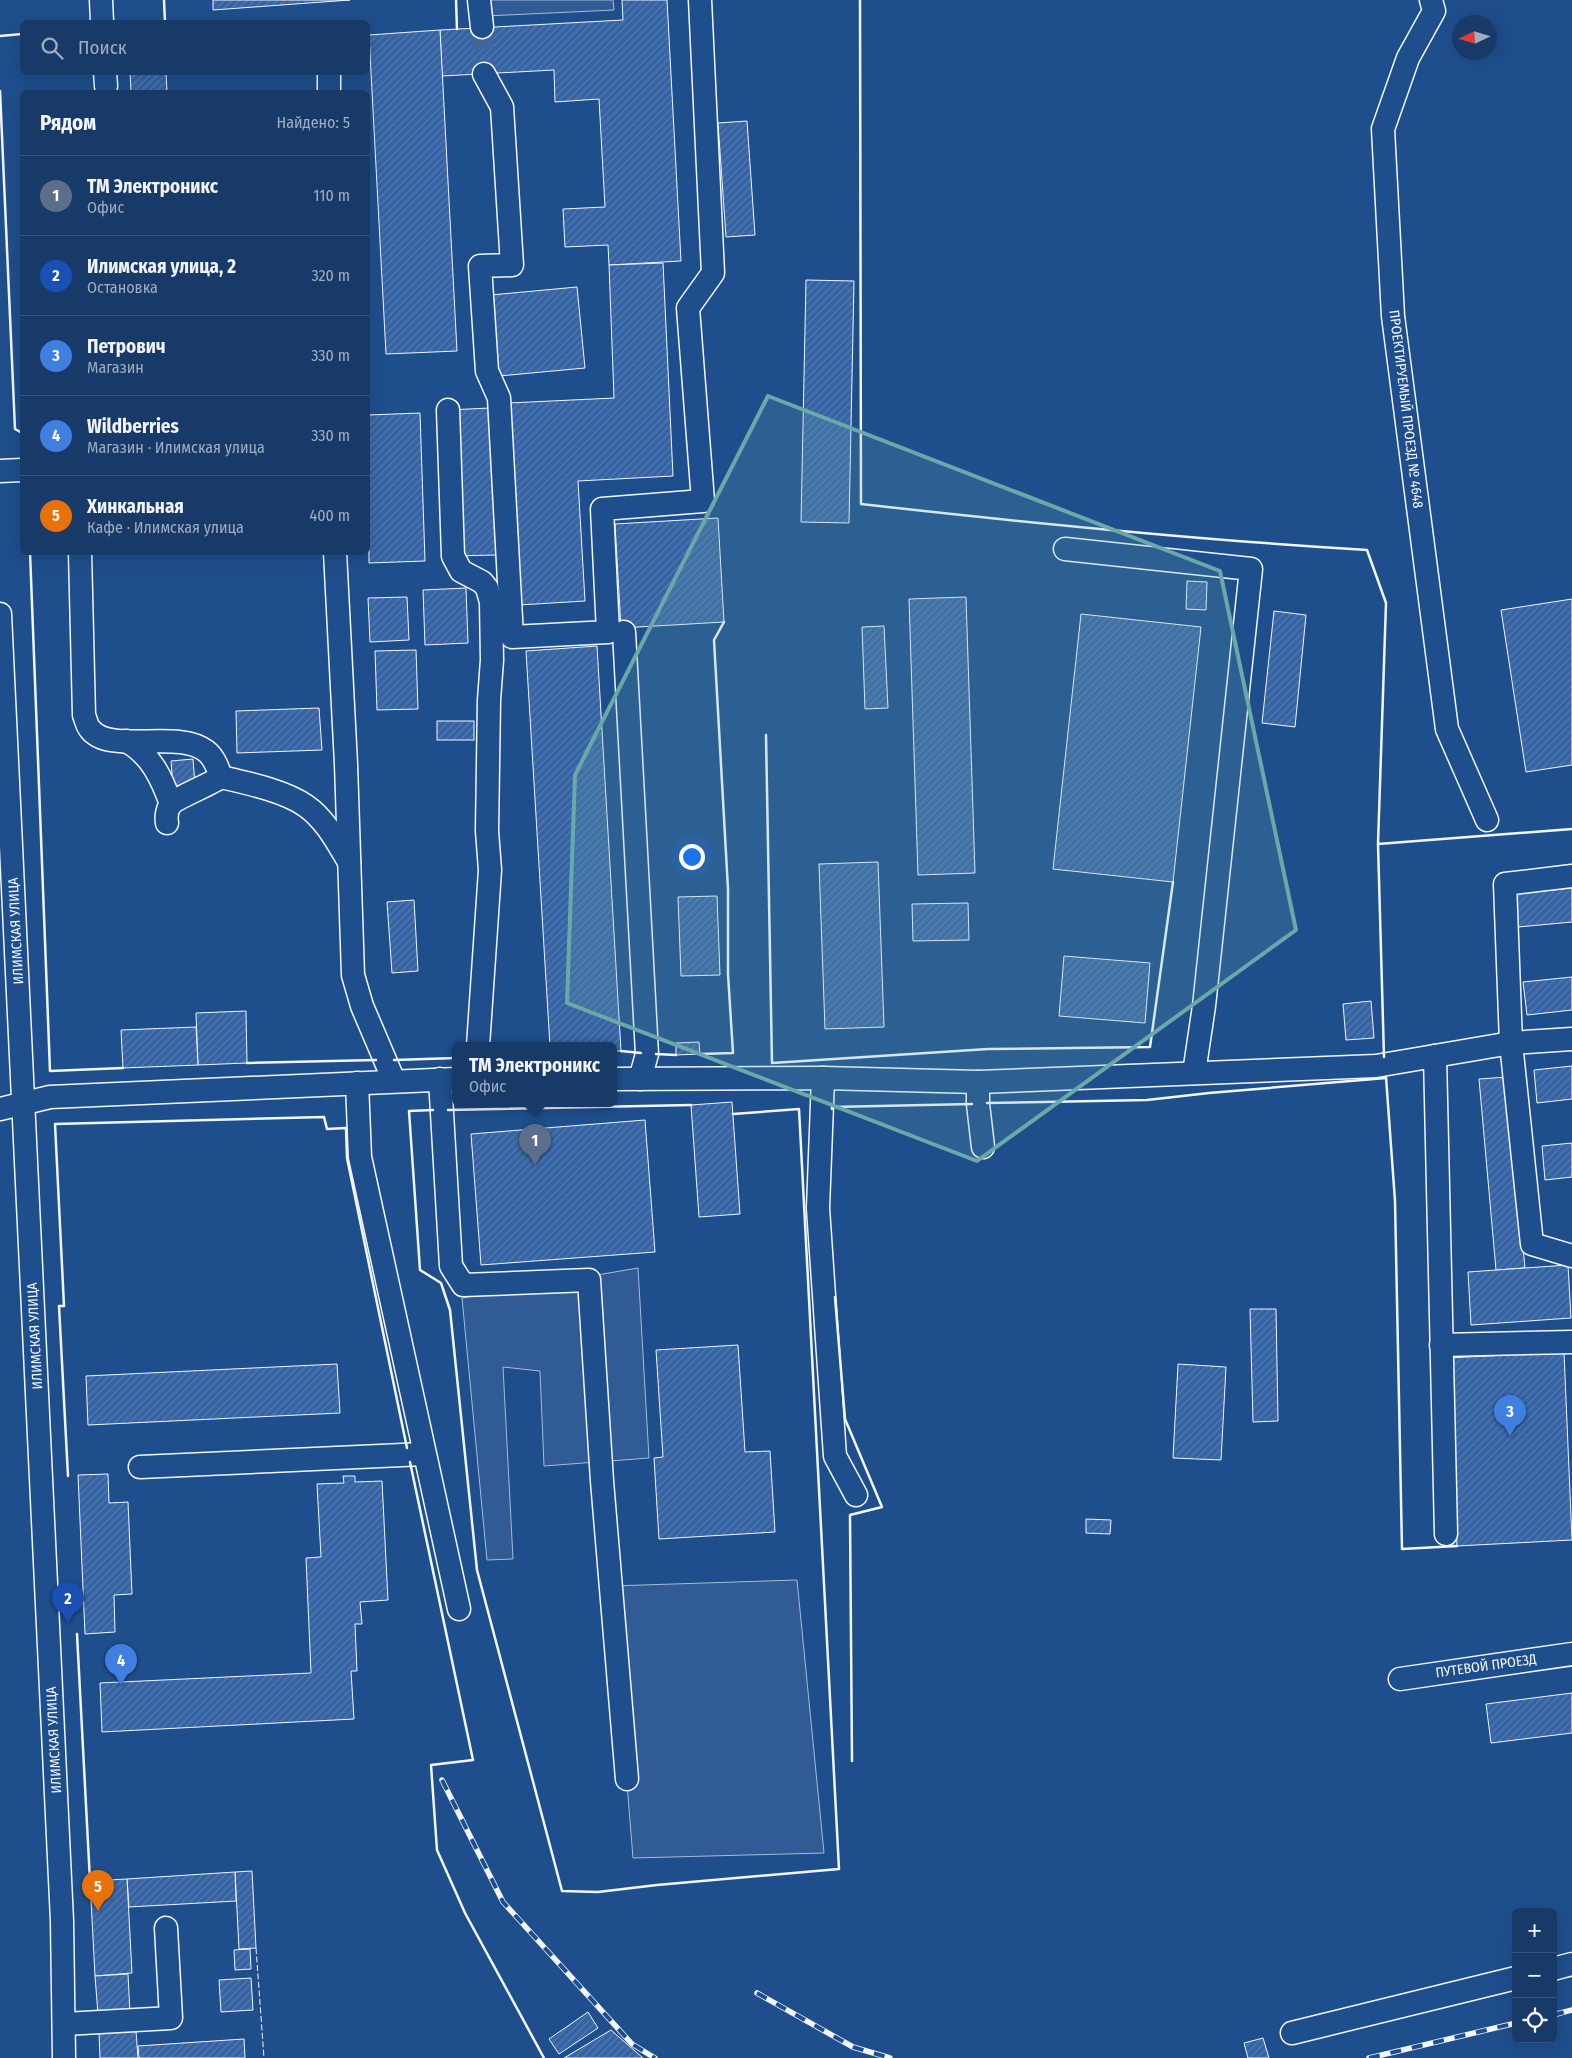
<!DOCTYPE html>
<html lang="ru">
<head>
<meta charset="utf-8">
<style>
  :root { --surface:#173a69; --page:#244571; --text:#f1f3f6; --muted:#9eadc0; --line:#36547d; --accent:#ffb74d }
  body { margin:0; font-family:"Fira Sans Condensed",sans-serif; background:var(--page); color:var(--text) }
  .controls { position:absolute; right:15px; bottom:15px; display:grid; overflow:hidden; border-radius:8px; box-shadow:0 5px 20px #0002 }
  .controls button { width:45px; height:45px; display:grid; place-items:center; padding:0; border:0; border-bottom:1px solid var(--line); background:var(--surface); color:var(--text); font:25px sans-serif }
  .compass { position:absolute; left:1452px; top:15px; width:45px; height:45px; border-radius:50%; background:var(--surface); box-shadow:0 5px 20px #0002; rotate:266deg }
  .you { position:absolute; left:691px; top:856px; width:18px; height:18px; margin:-12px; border:4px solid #fff; border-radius:50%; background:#1a73e8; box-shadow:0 0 0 8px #1a73e833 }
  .badge { display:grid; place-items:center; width:32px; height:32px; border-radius:50%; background:var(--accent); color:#fff; font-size:16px; font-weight:700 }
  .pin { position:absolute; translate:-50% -41px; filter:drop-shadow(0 1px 2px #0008) }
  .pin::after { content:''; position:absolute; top:26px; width:18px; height:15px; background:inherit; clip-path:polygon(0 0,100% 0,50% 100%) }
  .popup { position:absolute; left:452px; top:1042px; width:165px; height:65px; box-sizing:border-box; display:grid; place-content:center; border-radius:8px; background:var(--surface); filter:drop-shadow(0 1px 4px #0005); font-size:16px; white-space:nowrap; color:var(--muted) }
  .popup b { font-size:19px; color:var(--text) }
  .popup::after { content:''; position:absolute; left:50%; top:100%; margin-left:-10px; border:10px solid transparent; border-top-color:var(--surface) }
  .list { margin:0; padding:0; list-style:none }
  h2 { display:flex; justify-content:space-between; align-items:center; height:65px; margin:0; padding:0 20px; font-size:21px }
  h2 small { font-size:16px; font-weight:400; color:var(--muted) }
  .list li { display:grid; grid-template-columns:32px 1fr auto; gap:15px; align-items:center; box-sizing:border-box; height:80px; padding:0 20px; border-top:1px solid var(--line) }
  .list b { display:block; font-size:19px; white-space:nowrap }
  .list p { margin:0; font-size:16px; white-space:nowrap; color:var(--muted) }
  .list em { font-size:16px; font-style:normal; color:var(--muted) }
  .icon { flex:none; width:28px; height:28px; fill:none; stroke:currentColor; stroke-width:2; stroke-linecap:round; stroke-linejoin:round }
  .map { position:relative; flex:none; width:1572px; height:2058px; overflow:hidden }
  .search { position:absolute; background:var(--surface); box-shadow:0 5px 20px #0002; left:20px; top:20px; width:350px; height:55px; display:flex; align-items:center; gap:12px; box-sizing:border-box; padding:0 18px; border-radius:8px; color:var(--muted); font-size:19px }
  .panel { position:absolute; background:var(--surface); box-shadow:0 5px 20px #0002; left:20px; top:90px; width:350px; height:465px; border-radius:8px }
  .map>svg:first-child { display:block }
  .built { fill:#305b95; stroke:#a8bbd7 }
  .building { fill:url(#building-hatch); stroke:#f2f6ff }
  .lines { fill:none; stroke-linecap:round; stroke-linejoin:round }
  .minor-tunnel { stroke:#3f679d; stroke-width:22; stroke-dasharray:22 11; stroke-linecap:butt }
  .minor-casing { stroke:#f2f6ff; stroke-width:25 }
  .minor { stroke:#1f4e8c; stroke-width:22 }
  .rail-casing { stroke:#f2f6ff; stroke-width:5.5 }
  .rail { stroke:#1f4e8c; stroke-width:4; stroke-dasharray:11; stroke-linecap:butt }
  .fence { stroke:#f2f6ff; stroke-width:1; stroke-dasharray:6 2.5; stroke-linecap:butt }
  .wall { stroke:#f2f6ff; stroke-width:2.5 }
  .marked { fill:#6aa9a8; fill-opacity:0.2; stroke:#6aa9a8; stroke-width:4; stroke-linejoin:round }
  .labels { text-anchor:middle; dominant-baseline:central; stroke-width:4; stroke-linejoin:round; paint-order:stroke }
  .street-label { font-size:14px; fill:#f2f6ff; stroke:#1f4e8c }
</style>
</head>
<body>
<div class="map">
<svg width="1572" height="2058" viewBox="0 0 1572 2058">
  <defs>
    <pattern id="building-hatch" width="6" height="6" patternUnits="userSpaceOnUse" patternTransform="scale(1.25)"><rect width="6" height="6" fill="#3563a3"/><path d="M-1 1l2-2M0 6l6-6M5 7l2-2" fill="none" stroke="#537ab1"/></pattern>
  </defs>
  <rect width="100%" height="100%" fill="#1f4e8c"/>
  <g class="built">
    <polygon points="485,0 613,0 614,10 486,16"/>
    <polygon points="638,1268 649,1458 544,1466 540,1371 503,1367 513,1559 487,1560 462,1298"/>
    <polygon points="797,1580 824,1853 633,1858 611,1586"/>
  </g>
  <g class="building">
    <polygon points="213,0 350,0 213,10"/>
    <polygon points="622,0 667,0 681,261 609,265 608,245 565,247 563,209 605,207 599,99 555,102 554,70 442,76 440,30 623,20"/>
    <polygon points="440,30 457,351 386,354 369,35"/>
    <polygon points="130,72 166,72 167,92 131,92"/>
    <polygon points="747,121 755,235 726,237 718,123"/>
    <polygon points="663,263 673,476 578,481 585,601 519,605 509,403 614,398 609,265"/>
    <polygon points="806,280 854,281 849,523 801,522"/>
    <polygon points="577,287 585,368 499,376 491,295"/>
    <polygon points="490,408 496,555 453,556 448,410"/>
    <polygon points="420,413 425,561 369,563 368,415"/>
    <polygon points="718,518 724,622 621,628 615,524"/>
    <polygon points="1187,581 1207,582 1206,610 1186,609"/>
    <polygon points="466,588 468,643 425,645 423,590"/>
    <polygon points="407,597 409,640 370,642 368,598"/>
    <polygon points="966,597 975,873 918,875 909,599"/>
    <polygon points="1572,599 1572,765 1526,772 1501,610"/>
    <polygon points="1274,611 1306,615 1295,727 1262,723"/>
    <polygon points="1081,614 1201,627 1173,882 1053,869"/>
    <polygon points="884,626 888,708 865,709 862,627"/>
    <polygon points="597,646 621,1051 614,1051 614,1046 550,1046 526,651"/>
    <polygon points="416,650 418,709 377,710 375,651"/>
    <polygon points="319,708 322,750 237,753 236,711"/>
    <rect x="437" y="721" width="37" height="19"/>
    <polygon points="193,759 195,785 173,786 171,761"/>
    <polygon points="878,862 884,1027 825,1029 819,864"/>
    <polygon points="1572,888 1572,922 1518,927 1515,894"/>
    <polygon points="717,896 720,975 681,976 678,897"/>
    <polygon points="414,900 418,971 392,973 387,902"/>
    <polygon points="968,903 969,940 913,941 912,904"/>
    <polygon points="1064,956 1150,963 1145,1023 1059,1016"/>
    <polygon points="1572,977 1572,1010 1527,1015 1523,982"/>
    <polygon points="1371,1001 1374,1038 1346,1040 1343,1004"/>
    <polygon points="246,1011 247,1063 198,1065 196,1013"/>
    <polygon points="196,1027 198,1065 123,1068 121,1030"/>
    <polygon points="699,1042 700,1054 676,1055 676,1043"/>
    <polygon points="1572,1066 1572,1099 1537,1103 1534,1070"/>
    <polygon points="1507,1077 1525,1268 1496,1270 1479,1079"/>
    <polygon points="732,1102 740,1214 699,1217 691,1105"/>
    <polygon points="645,1120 655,1252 481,1265 471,1134"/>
    <polygon points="1572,1143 1572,1177 1545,1180 1542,1146"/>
    <polygon points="1568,1265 1571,1318 1471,1325 1468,1272"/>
    <polygon points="1250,1309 1276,1309 1278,1421 1253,1422"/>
    <polygon points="738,1345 745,1452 770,1451 775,1532 659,1539 654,1458 663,1457 656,1350"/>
    <polygon points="1564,1352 1572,1540 1457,1546 1448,1358"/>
    <polygon points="337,1364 340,1413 88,1425 86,1376"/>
    <polygon points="1178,1364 1226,1367 1221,1460 1173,1458"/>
    <polygon points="108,1474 109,1503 128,1502 132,1594 114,1595 115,1632 85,1634 78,1475"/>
    <polygon points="343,1476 355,1476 355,1482 382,1481 388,1600 360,1602 362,1624 355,1624 357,1671 351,1671 354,1719 102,1732 100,1683 311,1673 306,1558 321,1557 317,1484 344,1483"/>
    <polygon points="1086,1519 1111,1520 1110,1534 1086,1533"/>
    <polygon points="1572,1693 1572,1733 1491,1743 1486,1704"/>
    <polygon points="252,1871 256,1948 239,1949 235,1872"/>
    <polygon points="235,1872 236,1901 129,1907 127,1879"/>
    <polygon points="127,1879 132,1973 95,1976 90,1881"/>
    <polygon points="250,1949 251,1969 235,1970 234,1950"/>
    <polygon points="128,1974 130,2013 98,2014 95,1976"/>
    <polygon points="251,1978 253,2010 221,2012 219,1980"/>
    <polygon points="588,2012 598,2028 559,2054 549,2039"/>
    <polygon points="611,2030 643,2058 564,2058"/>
    <polygon points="136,2031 138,2058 100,2058 99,2033"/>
    <polygon points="1263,2038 1269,2058 1248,2058 1244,2043"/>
    <polygon points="244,2039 245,2058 139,2058 138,2046"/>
  </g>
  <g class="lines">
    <polyline class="minor-tunnel" points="482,27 484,74"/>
    <g class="minor-casing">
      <g id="minor">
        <polyline points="101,0 102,22"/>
        <polyline points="479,0 482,27"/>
        <polyline points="1431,0 1434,11 1408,58 1383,129 1393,316 1447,729 1487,820"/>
        <polyline points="105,72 106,86"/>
        <polyline points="484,74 502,107 512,265 480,266 487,371 499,398 512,637 608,632 602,509 703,501 688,308 713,273 700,0"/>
        <polyline points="329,76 329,92"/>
        <polyline points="448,410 453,556 461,571 482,582 487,588 491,602 492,660 489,700 487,831 490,870 478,1046"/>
        <polyline points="0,471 22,470"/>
        <polyline points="1065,549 1251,569 1204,1006 1194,1073"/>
        <path d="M80 552 84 715C86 720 87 726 90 729 109 755 179 729 206 751 214 757 218 768 221 777 247 783 285 791 306 806 325 819 337 842 349 862"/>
        <polyline points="335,552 346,764 353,975 362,1006 394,1081"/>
        <polyline points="0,614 62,1921 64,2058"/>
        <polyline points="624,632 647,1054 640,1079"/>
        <path d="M126 741C151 754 162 779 171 804"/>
        <path d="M167 823C166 817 167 809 171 804 176 798 211 784 221 777"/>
        <polyline points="1572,876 1505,884 1511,1043 1532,1244 1572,1256"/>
        <polyline points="1435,1056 1446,1534"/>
        <polyline points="823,1078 818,1208 835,1456 856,1495"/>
        <polyline points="440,1079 451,1266 463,1285 589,1280 602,1481 627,1779"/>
        <polyline points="614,1079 823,1078 978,1082 1376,1066 1511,1043 1572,1039"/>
        <polyline points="978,1082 978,1104 983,1147"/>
        <polyline points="357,1083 360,1157 459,1609"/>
        <polyline points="0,1109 50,1097 456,1079"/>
        <polyline points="1441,1345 1572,1342"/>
        <polyline points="140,1467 424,1454"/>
        <polyline points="1400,1679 1572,1654"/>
        <polyline points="1553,1969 1572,1964"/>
        <polyline points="65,2024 171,2018 166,1928"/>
        <polyline points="1292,2033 1516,1978"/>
      </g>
    </g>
    <use href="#minor" class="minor"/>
    <g class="rail-casing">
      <g id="rail">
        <polyline points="442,1780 503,1902 632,2044 655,2058"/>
        <polyline points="757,1993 853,2047 890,2058"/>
        <polyline points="1553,2015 1572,2010"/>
        <polyline points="1369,2058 1516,2023"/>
      </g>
    </g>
    <use href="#rail" class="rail"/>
    <polyline class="fence" points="256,1948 264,2058"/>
    <g class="wall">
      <polyline points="164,0 165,22"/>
      <polyline points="456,0 457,29"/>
      <path d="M860 0 861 504C1029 523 1198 540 1367 550L1386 603 1378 844 1572 829"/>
      <polyline points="0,36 22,34"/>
      <polyline points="0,91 15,429 22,433"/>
      <polyline points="30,552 50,1071 123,1068"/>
      <polyline points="766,735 772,1063 988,1049 1150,1047 1173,882"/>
      <polyline points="1378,844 1384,1057"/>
      <polyline points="621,1051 641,1053"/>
      <polyline points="656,1054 676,1055"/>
      <polyline points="700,1054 733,1053 728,974 728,889 714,640 724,622"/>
      <polyline points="394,1060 456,1058"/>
      <polyline points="247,1063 376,1060"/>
      <polyline points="1386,1077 1395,1201 1402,1549 1457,1546"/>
      <polyline points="987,1103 1147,1100 1209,1093 1386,1078"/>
      <polyline points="832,1109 832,1107 972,1104"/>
      <polyline points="433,1110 409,1111 420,1270 441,1283 450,1310 477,1570 562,1891 598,1892 657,1885 839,1869 799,1109 733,1114"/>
      <polyline points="448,1110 691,1105"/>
      <polyline points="835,1297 845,1419 882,1507 850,1515 852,1761"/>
      <polyline points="410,1462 473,1760 431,1765 437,1850 465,1913 544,2058"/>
      <polyline points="68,1476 59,1306 64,1306 55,1124 324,1117 327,1129 346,1128 347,1158 407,1448"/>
      <polyline points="77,1634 90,1881"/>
    </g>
  </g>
  <path class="marked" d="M768 396 1220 571 1296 930 977 1161 567 1003 575 775Z"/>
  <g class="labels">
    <g class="street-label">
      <text transform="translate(1406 409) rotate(83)">ПРОЕКТИРУЕМЫЙ ПРОЕЗД № 4648</text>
      <text transform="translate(16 931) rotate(-93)">ИЛИМСКАЯ УЛИЦА</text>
      <text transform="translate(35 1336) rotate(-93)">ИЛИМСКАЯ УЛИЦА</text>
      <text transform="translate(1486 1666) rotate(-8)">ПУТЕВОЙ ПРОЕЗД</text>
      <text transform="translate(54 1740) rotate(-93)">ИЛИМСКАЯ УЛИЦА</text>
    </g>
  </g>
</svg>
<div class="controls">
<button>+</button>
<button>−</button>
<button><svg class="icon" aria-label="locate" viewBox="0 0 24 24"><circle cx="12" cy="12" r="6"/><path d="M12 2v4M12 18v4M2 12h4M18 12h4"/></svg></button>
</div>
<svg class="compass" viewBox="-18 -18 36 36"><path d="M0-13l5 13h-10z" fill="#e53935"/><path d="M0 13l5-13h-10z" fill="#9eadc0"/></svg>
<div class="you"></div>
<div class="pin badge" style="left:535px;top:1165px;background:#5c6f8a">1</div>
<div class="popup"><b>ТМ Электроникс</b>Офис</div>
<div class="pin badge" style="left:68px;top:1623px;background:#1a4fb4">2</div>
<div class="pin badge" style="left:1510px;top:1436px;background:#3f7fe0">3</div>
<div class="pin badge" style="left:121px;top:1685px;background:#3f7fe0">4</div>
<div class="pin badge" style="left:98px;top:1911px;background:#e8710a">5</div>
<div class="search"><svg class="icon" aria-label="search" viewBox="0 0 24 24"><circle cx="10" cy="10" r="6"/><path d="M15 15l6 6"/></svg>Поиск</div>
<section class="panel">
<h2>Рядом<small>Найдено: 5</small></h2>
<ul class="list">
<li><span class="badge" style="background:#5c6f8a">1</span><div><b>ТМ Электроникс</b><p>Офис</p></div><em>110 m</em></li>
<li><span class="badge" style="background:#1a4fb4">2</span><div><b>Илимская улица, 2</b><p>Остановка</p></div><em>320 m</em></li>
<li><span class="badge" style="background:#3f7fe0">3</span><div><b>Петрович</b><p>Магазин</p></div><em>330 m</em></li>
<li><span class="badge" style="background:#3f7fe0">4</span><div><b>Wildberries</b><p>Магазин · Илимская улица</p></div><em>330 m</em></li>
<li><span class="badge" style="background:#e8710a">5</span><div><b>Хинкальная</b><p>Кафе · Илимская улица</p></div><em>400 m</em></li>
</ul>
</section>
</div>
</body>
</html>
